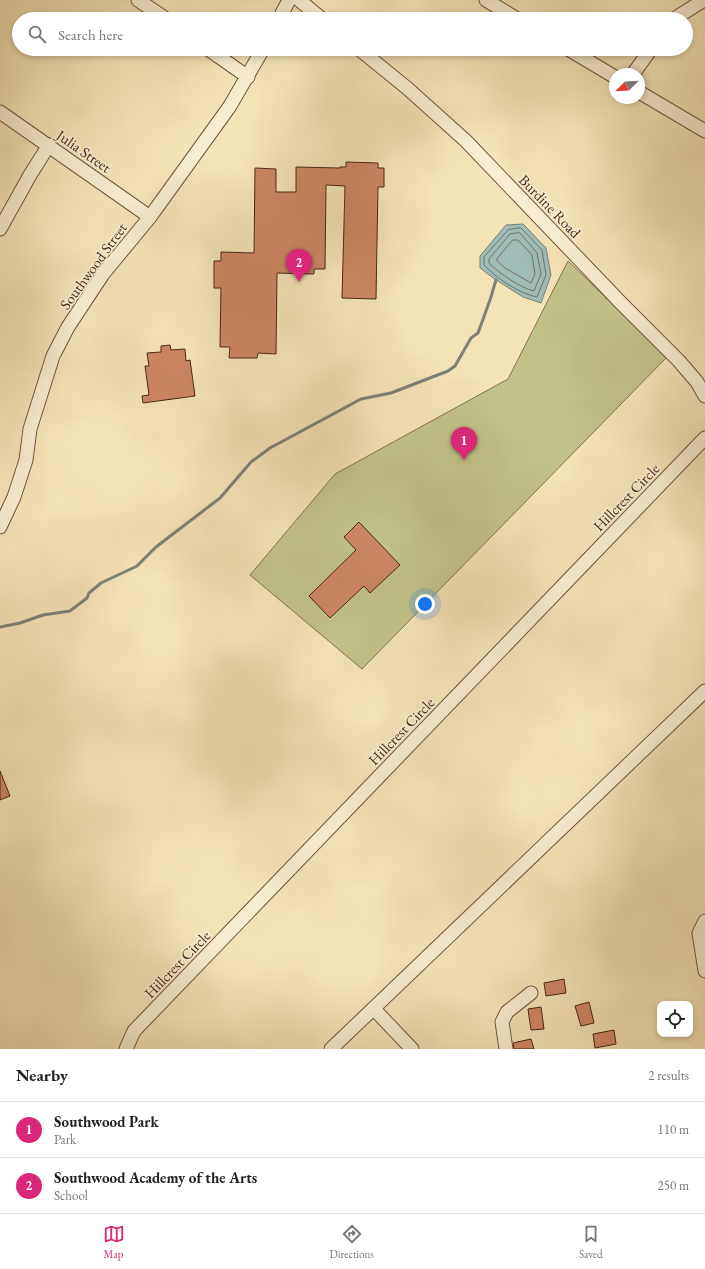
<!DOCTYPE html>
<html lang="en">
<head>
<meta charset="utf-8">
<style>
  :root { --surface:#fff; --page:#f6f6f6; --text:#222; --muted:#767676; --line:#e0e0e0; --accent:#db2777 }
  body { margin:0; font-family:"EB Garamond",serif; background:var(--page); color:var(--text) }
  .controls { position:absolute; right:12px; bottom:12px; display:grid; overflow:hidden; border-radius:8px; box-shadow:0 2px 6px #0003 }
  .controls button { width:36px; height:36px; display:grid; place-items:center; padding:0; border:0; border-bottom:1px solid var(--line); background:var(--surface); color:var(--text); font:20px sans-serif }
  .compass { position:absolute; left:609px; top:68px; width:36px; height:36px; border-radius:50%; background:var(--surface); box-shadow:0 2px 6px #0003; rotate:246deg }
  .you { position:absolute; left:425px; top:604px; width:14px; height:14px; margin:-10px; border:3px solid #fff; border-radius:50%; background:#1a73e8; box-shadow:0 0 0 6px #1a73e833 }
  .badge { display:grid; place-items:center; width:26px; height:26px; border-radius:50%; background:var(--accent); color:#fff; font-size:13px; font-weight:700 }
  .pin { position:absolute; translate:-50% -33px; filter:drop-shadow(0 1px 2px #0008) }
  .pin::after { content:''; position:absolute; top:21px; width:14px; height:12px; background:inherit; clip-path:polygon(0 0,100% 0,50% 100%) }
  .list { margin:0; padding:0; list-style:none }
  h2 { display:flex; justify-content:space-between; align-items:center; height:52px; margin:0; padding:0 16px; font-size:17px }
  h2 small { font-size:13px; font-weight:400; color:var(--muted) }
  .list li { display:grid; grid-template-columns:26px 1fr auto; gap:12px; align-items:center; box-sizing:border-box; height:56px; padding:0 16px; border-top:1px solid var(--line) }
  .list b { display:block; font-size:15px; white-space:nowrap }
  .list p { margin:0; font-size:13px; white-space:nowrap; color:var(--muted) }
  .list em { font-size:13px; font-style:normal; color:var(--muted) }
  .icon { flex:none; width:22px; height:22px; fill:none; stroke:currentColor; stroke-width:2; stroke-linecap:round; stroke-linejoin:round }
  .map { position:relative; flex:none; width:705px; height:1049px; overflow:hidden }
  .search { position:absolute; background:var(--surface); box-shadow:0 2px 6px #0003; left:12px; right:12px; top:12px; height:44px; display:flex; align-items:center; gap:10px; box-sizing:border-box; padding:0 14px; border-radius:22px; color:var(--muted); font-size:15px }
  .sheet { height:164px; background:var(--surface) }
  nav { display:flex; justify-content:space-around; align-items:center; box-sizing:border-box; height:56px; border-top:1px solid var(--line); background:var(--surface); font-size:11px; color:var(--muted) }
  nav a { display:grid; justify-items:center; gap:2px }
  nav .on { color:var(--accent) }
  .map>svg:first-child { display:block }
  .green { fill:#c1c28a; stroke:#857450 }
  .water { fill:#9ebdb6; stroke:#7c8176 }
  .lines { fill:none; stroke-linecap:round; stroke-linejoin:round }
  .shore { stroke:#747266; stroke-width:1 }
  .stream { stroke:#7c8176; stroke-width:3 }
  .building { fill:#cd8665; stroke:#492616 }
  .minor-casing { stroke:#74553e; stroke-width:15 }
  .minor { stroke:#f8edd0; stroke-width:13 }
  .labels { text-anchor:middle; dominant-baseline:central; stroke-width:3.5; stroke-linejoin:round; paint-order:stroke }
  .street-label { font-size:15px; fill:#492616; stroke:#f8edd0 }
</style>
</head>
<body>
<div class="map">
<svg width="705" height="1049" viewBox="0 0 705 1049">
  <rect width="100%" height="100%" fill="#f4e3b7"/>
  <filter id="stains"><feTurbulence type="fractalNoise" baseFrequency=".005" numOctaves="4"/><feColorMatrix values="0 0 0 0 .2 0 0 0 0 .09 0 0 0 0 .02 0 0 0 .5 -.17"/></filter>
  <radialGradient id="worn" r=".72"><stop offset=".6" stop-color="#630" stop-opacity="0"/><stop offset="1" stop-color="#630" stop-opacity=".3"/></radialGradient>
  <polygon class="green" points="568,261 667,357 362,669 250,575 335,474 508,379"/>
  <polygon class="water" points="523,224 546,248 551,275 541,303 523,297 496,280 480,268 480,256 506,225"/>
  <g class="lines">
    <g class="shore">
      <path d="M521 228 542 250 546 275 537 297C520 294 496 278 484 265V257L508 230Z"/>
      <path d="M520 233 537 253 541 274 534 291C520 288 499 273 489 263V259L510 234Z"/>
      <polygon points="513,240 518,240 532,255 535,274 531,283 505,268 497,261 497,259"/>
    </g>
    <polyline class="stream" points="0,627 20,623 43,615 70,611 87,598 89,593 101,583 137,566 156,547 220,498 251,462 270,448 361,399 391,393 448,371 455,366 471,338 478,333 490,300 496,280"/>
  </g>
  <g class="building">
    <polygon points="346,162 378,163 378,168 384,168 384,187 378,187 376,299 342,298 345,186 326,185 325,269 314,269 314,274 277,273 276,354 258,353 257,358 229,358 230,347 220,347 221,288 214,288 214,261 221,261 221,252 254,253 255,168 276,169 276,192 296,192 296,167 340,168 340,167 346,167"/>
    <polygon points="170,345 171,350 185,349 186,361 190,360 195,396 143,403 142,396 149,395 145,366 149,366 147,353 161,352 161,346"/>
    <polygon points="359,522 400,565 370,593 364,586 330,618 309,596 356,550 344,537"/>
    <polygon points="0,771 10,796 0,800"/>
    <polygon points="564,979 566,993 546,996 544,983"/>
    <polygon points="589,1002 594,1023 581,1026 575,1006"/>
    <polygon points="541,1007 544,1029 531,1030 528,1009"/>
    <polygon points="614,1030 616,1044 595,1048 593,1034"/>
    <polygon points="531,1039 534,1049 514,1049 513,1043"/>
  </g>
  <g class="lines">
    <g class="minor-casing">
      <g id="minor">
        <polyline points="138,0 166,19"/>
        <polyline points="299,0 322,19"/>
        <polyline points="486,0 517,19"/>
        <polyline points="279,19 289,0"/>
        <polyline points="674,19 704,0"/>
        <polyline points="208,49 248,77"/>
        <polyline points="359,49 407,88 466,141 621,303 679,361 697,382 705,396"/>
        <polyline points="568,49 615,77"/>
        <polyline points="633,74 651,49"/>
        <polyline points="639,92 705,131"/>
        <polyline points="0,112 150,217"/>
        <polyline points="0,229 30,175 49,145"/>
        <polyline points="0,527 14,497 26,460 30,429 53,356 68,327 103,274 150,217 230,106 263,49"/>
        <polyline points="705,921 699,933 705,971"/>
        <polyline points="374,1009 412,1049"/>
        <polyline points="126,1049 134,1031 705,438"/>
        <polyline points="331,1049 705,691"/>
        <polyline points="506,1049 502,1022 507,1012 531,993"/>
      </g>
    </g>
    <use href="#minor" class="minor"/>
  </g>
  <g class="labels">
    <g class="street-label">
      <text transform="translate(84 151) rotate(35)">Julia Street</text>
      <text transform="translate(550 206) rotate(46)">Burdine Road</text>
      <text transform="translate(93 266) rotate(-54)">Southwood Street</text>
      <text transform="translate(626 497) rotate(-46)">Hillcrest Circle</text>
      <text transform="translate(401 731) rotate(-46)">Hillcrest Circle</text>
      <text transform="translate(177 964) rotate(-46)">Hillcrest Circle</text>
    </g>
  </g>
  <rect width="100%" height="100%" filter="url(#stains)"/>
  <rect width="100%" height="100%" fill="url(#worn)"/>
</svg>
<div class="controls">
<button><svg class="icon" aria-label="locate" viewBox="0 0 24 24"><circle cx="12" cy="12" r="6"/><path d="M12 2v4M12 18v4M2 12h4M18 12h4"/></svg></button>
</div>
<svg class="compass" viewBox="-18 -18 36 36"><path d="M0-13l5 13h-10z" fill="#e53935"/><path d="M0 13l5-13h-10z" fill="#767676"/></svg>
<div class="you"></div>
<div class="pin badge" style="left:464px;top:460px">1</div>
<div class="pin badge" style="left:299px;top:282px">2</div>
<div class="search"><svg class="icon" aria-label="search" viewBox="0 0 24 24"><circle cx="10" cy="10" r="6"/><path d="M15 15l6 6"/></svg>Search here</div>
</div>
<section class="sheet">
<h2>Nearby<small>2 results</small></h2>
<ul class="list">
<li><span class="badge">1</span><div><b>Southwood Park</b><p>Park</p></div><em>110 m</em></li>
<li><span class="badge">2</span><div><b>Southwood Academy of the Arts</b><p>School</p></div><em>250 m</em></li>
</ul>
</section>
<nav>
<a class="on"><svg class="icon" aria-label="map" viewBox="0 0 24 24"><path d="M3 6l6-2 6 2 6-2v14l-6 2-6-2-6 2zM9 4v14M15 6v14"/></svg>Map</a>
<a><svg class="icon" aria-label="directions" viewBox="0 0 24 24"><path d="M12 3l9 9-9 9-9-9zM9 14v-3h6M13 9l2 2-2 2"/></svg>Directions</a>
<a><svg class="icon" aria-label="saved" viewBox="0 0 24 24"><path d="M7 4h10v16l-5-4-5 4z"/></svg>Saved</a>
</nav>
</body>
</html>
